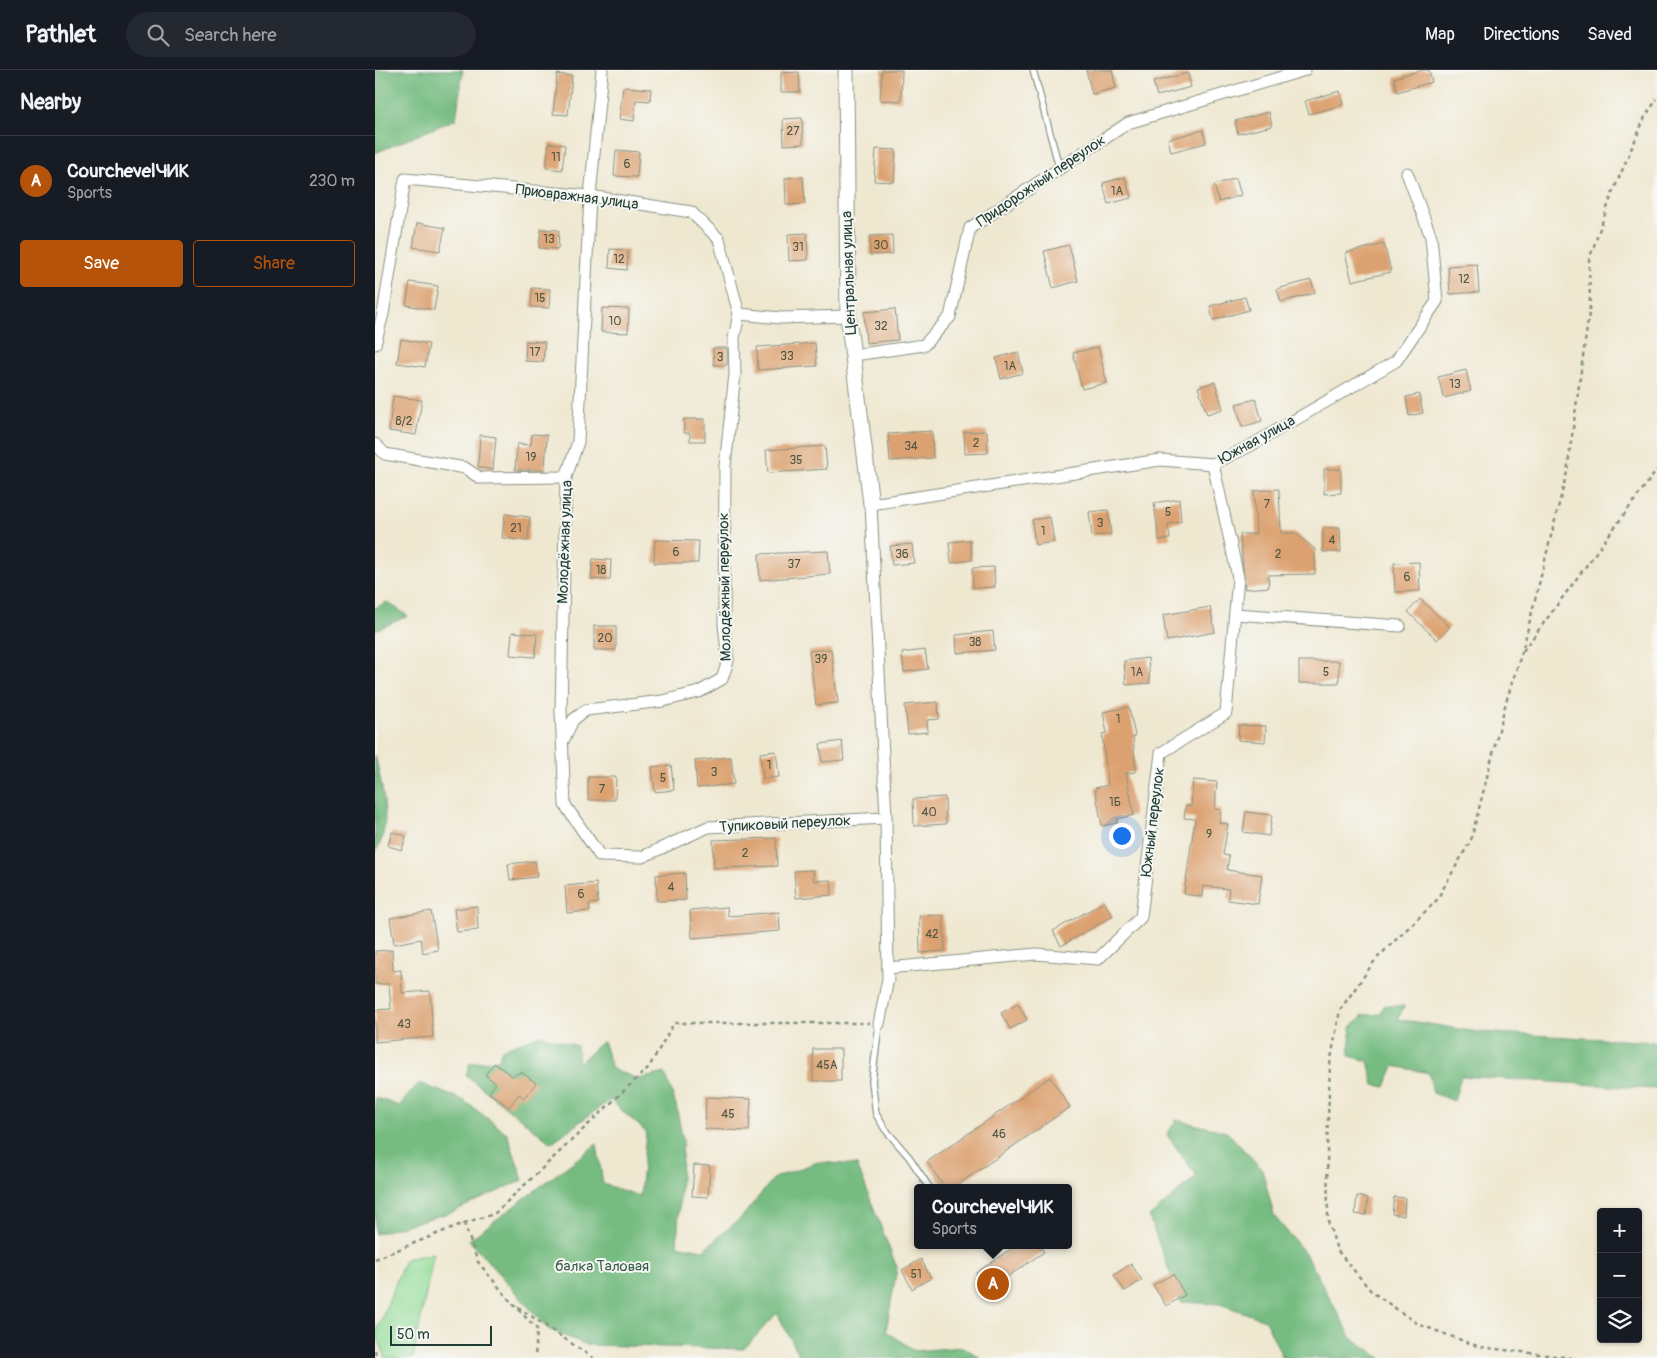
<!DOCTYPE html>
<html lang="en">
<head>
<meta charset="utf-8">
<style>
  :root { --surface:#171b24; --page:#242831; --text:#f1f3f6; --muted:#9ea1a6; --line:#363941; --accent:#b45309 }
  body { margin:0; font-family:Pangolin,sans-serif; background:var(--page); color:var(--text) }
  .controls { position:absolute; right:15px; bottom:15px; display:grid; overflow:hidden; border-radius:5px; box-shadow:0 1px 4px #0004 }
  .controls button { width:45px; height:45px; display:grid; place-items:center; padding:0; border:0; border-bottom:1px solid var(--line); background:var(--surface); color:var(--text); font:25px sans-serif }
  .scale { position:absolute; left:15px; bottom:12px; width:102px; box-sizing:border-box; padding-left:5px; border:2px solid #1f3d34; border-top:0; font-size:14px; line-height:18px; white-space:nowrap; color:#1f3d34; -webkit-text-stroke:4px #f6f6f2; paint-order:stroke }
  .you { position:absolute; left:746px; top:765px; width:18px; height:18px; margin:-12px; border:4px solid #fff; border-radius:50%; background:#1a73e8; box-shadow:0 0 0 8px #1a73e833 }
  .badge { display:grid; place-items:center; width:32px; height:32px; border-radius:50%; background:var(--accent); color:#fff; font-size:16px; font-weight:700 }
  .pin { position:absolute; translate:-50% -50%; border:2px solid #fff; box-shadow:0 1px 5px #0006 }
  .popup { position:absolute; left:539px; top:1114px; width:158px; height:65px; box-sizing:border-box; display:grid; place-content:center; border-radius:5px; background:var(--surface); filter:drop-shadow(0 1px 4px #0005); font-size:16px; white-space:nowrap; color:var(--muted) }
  .popup b { font-size:19px; color:var(--text) }
  .popup::after { content:''; position:absolute; left:50%; top:100%; margin-left:-10px; border:10px solid transparent; border-top-color:var(--surface) }
  .list { margin:0; padding:0; list-style:none }
  h2 { display:flex; justify-content:space-between; align-items:center; height:65px; margin:0; padding:0 20px; font-size:21px }
  h2 small { font-size:16px; font-weight:400; color:var(--muted) }
  .list li { display:grid; grid-template-columns:32px 1fr auto; gap:15px; align-items:center; box-sizing:border-box; height:90px; padding:0 20px; border-top:1px solid var(--line) }
  .list b { display:block; font-size:19px; white-space:nowrap }
  .list p { margin:0; font-size:16px; white-space:nowrap; color:var(--muted) }
  .list em { font-size:16px; font-style:normal; color:var(--muted) }
  .actions { display:flex; gap:10px; padding:15px 20px }
  .actions a { flex:1; padding:11px 0; border:1px solid var(--accent); border-radius:5px; text-align:center; font-size:18px; color:var(--accent) }
  .actions .main { background:var(--accent); color:#fff }
  .icon { flex:none; width:28px; height:28px; fill:none; stroke:currentColor; stroke-width:2; stroke-linecap:round; stroke-linejoin:round }
  .map { position:relative; flex:none; width:1282px; height:1288px; overflow:hidden }
  header { display:flex; align-items:center; gap:30px; box-sizing:border-box; height:70px; padding:0 25px; background:var(--surface); border-bottom:1px solid var(--line) }
  header strong { font-size:24px }
  nav { display:flex; gap:28px; margin-inline-start:auto; font-size:18px }
  .search { width:350px; height:45px; background:var(--page); display:flex; align-items:center; gap:12px; box-sizing:border-box; padding:0 18px; border-radius:28px; color:var(--muted); font-size:19px }
  main { display:flex }
  aside { flex:1; background:var(--surface) }
  .map>svg:first-child { display:block }
  .green { fill:#93dd99; stroke:#598d66 }
  .forest { fill:#76bc81; stroke:#4a7c5a }
  .building { fill:#dca170 }
  .lines { fill:none; stroke-linecap:round; stroke-linejoin:round }
  .service-casing { stroke:#879282; stroke-width:8 }
  .minor-casing { stroke:#879282; stroke-width:13 }
  .tertiary-casing { stroke:#879282; stroke-width:17 }
  .path { stroke:#879282; stroke-width:2.5; stroke-dasharray:4 4; stroke-linecap:butt }
  .service { stroke:#fff; stroke-width:5.5 }
  .minor { stroke:#fff; stroke-width:11 }
  .tertiary { stroke:#fff; stroke-width:15 }
  .labels { text-anchor:middle; dominant-baseline:central; stroke-width:4; stroke-linejoin:round; paint-order:stroke }
  .number-label { font-size:12px; fill:#4e5643 }
  .street-label { font-size:15px; fill:#1f3d34; stroke:#f6f6f2 }
  .park-label { font-size:15px; fill:#365d48; stroke:#f6f6f2 }
</style>
</head>
<body>
<header>
<strong>Pathlet</strong>
<div class="search"><svg class="icon" aria-label="search" viewBox="0 0 24 24"><circle cx="10" cy="10" r="6"/><path d="M15 15l6 6"/></svg>Search here</div>
<nav><a>Map</a><a>Directions</a><a>Saved</a></nav>
</header>
<main>
<aside>
<h2>Nearby<small></small></h2>
<ul class="list">
<li><span class="badge">A</span><div><b>CourсhevelЧИК</b><p>Sports</p></div><em>230 m</em></li>
</ul>
<div class="actions"><a class="main">Save</a><a>Share</a></div>
</aside>
<div class="map">
<svg width="1282" height="1288" viewBox="0 0 1282 1288">
  <rect width="100%" height="100%" fill="#f6f6f2"/>
  <filter id="ink" filterUnits="userSpaceOnUse"><feTurbulence type="fractalNoise" baseFrequency=".02" numOctaves="2"/><feDisplacementMap in="SourceGraphic" scale="10" xChannelSelector="R" yChannelSelector="G"/><feConvolveMatrix kernelMatrix="1 2 1 2 8 2 1 2 1" color-interpolation-filters="sRGB"/></filter>
  <filter id="wash" filterUnits="userSpaceOnUse"><feTurbulence type="fractalNoise" baseFrequency=".0096" numOctaves="4" result="noise"/><feDisplacementMap in="SourceGraphic" scale="20" xChannelSelector="R" yChannelSelector="G"/><feGaussianBlur stdDeviation="1.12" result="paint"/><feColorMatrix in="noise" values="0 0 0 0 0 0 0 0 0 0 0 0 0 0 0 0 0 1.4 0 .05"/><feComposite in="paint" operator="in"/></filter>
  <g filter="url(#wash)">
    <rect width="100%" height="100%" fill="#efe8d1"/>
    <polygon class="green" points="59,1183 38,1288 11,1288 1,1263 30,1189"/>
    <g class="forest">
      <polygon points="0,0 88,0 81,49 0,83"/>
      <polygon points="12,532 33,546 0,560 0,538"/>
      <path d="M0 685C6 713 19 757 0 782Z"/>
      <polygon points="1009,936 1029,936 1023,949 1103,962 1282,972 1282,1019 1086,1006 1079,1031 1058,1023 1054,1003 1019,996 1010,1017 999,1015 993,991 974,986 976,957 988,945 1006,944"/>
      <polygon points="166,965 202,976 204,993 228,971 237,999 263,1009 290,1003 301,1035 308,1071 302,1175 328,1180 366,1148 399,1108 443,1092 482,1095 522,1198 511,1261 540,1281 588,1277 606,1288 426,1288 402,1243 369,1279 212,1275 173,1259 94,1170 222,1074 228,1114 265,1126 271,1062 235,1030 176,1073 91,1005 95,993 124,990 127,979"/>
      <polygon points="44,1013 88,1030 132,1063 148,1110 77,1142 0,1164 0,1027 24,1036"/>
      <polygon points="801,1050 852,1062 887,1099 899,1146 930,1183 976,1267 1006,1288 908,1288 890,1250 845,1234 806,1232 774,1147 822,1106 792,1065"/>
    </g>
    <g id="blocks">
      <g class="building">
        <polygon points="507,0 527,0 526,31 505,30"/>
        <polygon points="711,0 737,0 741,18 717,24"/>
        <polygon points="1047,0 1054,0 1057,12 1022,22 1019,8"/>
        <polygon points="424,2 425,22 406,22 406,3"/>
        <polygon points="813,3 816,17 782,26 778,12"/>
        <polygon points="182,4 197,6 193,45 178,44"/>
        <polygon points="248,17 276,19 275,31 261,30 259,51 244,49"/>
        <polygon points="965,21 968,35 934,44 930,31"/>
        <polygon points="894,42 897,56 863,64 860,51"/>
        <polygon points="427,48 428,74 409,75 408,49"/>
        <polygon points="828,60 831,73 796,82 793,69"/>
        <polygon points="174,73 190,75 187,100 171,98"/>
        <polygon points="501,79 521,80 519,112 499,111"/>
        <polygon points="241,80 264,82 262,107 239,106"/>
        <polygon points="428,107 430,134 411,135 410,108"/>
        <polygon points="750,107 756,128 733,134 728,113"/>
        <polygon points="861,108 866,125 844,132 839,115"/>
        <polygon points="42,153 70,158 65,181 38,177"/>
        <polygon points="166,159 184,160 183,179 164,178"/>
        <polygon points="432,163 433,190 414,191 413,164"/>
        <polygon points="517,165 518,184 495,185 495,166"/>
        <polygon points="1009,174 1016,202 977,211 970,183"/>
        <polygon points="694,175 703,211 678,218 669,181"/>
        <polygon points="235,179 253,180 252,200 234,198"/>
        <polygon points="1102,194 1104,222 1075,224 1073,196"/>
        <polygon points="936,210 940,223 906,232 902,219"/>
        <polygon points="35,212 63,216 59,240 31,235"/>
        <polygon points="157,218 175,219 174,238 156,237"/>
        <polygon points="870,227 874,240 838,250 835,236"/>
        <polygon points="227,238 254,239 253,263 226,262"/>
        <polygon points="520,239 523,270 491,273 489,242"/>
        <polygon points="26,269 54,274 50,297 22,293"/>
        <polygon points="151,271 170,272 168,292 150,291"/>
        <polygon points="440,273 442,296 383,300 382,277"/>
        <polygon points="723,277 732,313 707,319 698,283"/>
        <polygon points="338,278 352,278 352,295 339,295"/>
        <polygon points="643,282 648,303 626,309 621,288"/>
        <polygon points="1091,300 1096,321 1069,328 1063,307"/>
        <polygon points="840,312 848,339 832,344 823,317"/>
        <polygon points="1044,324 1048,343 1034,346 1031,327"/>
        <polygon points="18,326 47,330 41,365 14,361"/>
        <polygon points="881,329 887,351 867,357 861,334"/>
        <polygon points="309,349 330,349 330,371 315,371 315,363 309,363"/>
        <polygon points="557,361 558,388 515,391 513,364"/>
        <polygon points="612,361 613,383 590,384 589,362"/>
        <polygon points="157,364 172,365 170,400 140,400 142,374 156,375"/>
        <polygon points="105,365 121,367 118,400 103,397"/>
        <polygon points="450,376 452,399 393,403 391,380"/>
        <polygon points="949,399 966,399 966,423 949,424"/>
        <polygon points="904,419 906,463 920,463 940,479 940,504 893,505 894,517 870,519 865,464 881,464 879,421"/>
        <polygon points="804,429 806,452 793,454 795,469 784,470 779,433"/>
        <polygon points="733,440 736,464 717,466 714,442"/>
        <polygon points="130,444 155,447 153,471 127,468"/>
        <polygon points="675,447 679,472 660,475 657,450"/>
        <polygon points="948,458 965,458 966,482 948,482"/>
        <polygon points="280,470 324,471 323,493 279,493"/>
        <polygon points="595,470 597,490 576,493 574,472"/>
        <polygon points="537,474 539,493 517,495 515,476"/>
        <polygon points="453,481 455,504 385,510 384,484"/>
        <polygon points="218,489 236,490 235,510 216,509"/>
        <polygon points="1044,492 1045,521 1020,522 1019,493"/>
        <polygon points="619,497 620,517 598,518 597,498"/>
        <polygon points="1045,529 1075,557 1062,570 1033,542"/>
        <polygon points="835,537 840,562 792,571 788,545"/>
        <rect x="219" y="556" width="22" height="24"/>
        <polygon points="618,561 620,580 582,583 581,565"/>
        <polygon points="137,562 162,564 160,587 135,585"/>
        <polygon points="456,579 463,633 441,635 434,581"/>
        <polygon points="550,580 553,599 529,602 527,583"/>
        <polygon points="773,588 775,613 751,615 749,591"/>
        <rect x="924" y="591" width="40" height="22"/>
        <polygon points="563,632 564,649 552,650 553,662 533,664 530,635"/>
        <polygon points="754,637 760,666 758,667 761,702 751,703 759,745 742,749 742,753 727,756 720,718 733,715 727,664 732,663 728,642"/>
        <polygon points="864,655 891,656 890,672 863,670"/>
        <polygon points="467,671 469,690 447,692 445,674"/>
        <polygon points="401,681 404,707 388,709 385,683"/>
        <polygon points="356,687 359,714 322,718 320,691"/>
        <polygon points="296,695 299,720 280,722 277,697"/>
        <polygon points="213,707 241,707 240,730 213,730"/>
        <polygon points="818,710 842,712 840,739 846,740 844,753 853,754 848,785 854,786 852,800 887,805 883,834 853,830 854,819 828,816 827,827 809,824 820,749 809,748 811,735 816,736"/>
        <polygon points="570,727 571,754 539,756 538,729"/>
        <polygon points="871,742 897,745 894,766 868,762"/>
        <polygon points="17,762 31,766 27,780 13,776"/>
        <polygon points="401,768 402,796 339,798 338,770"/>
        <polygon points="160,791 162,807 135,810 133,794"/>
        <polygon points="438,800 439,811 456,810 457,825 421,828 419,801"/>
        <polygon points="310,803 311,830 282,831 281,805"/>
        <polygon points="221,813 223,833 214,834 215,841 192,843 190,816"/>
        <polygon points="729,832 738,846 686,876 678,861"/>
        <polygon points="102,836 103,860 82,862 79,839"/>
        <polygon points="352,837 353,846 404,842 405,861 317,868 315,840"/>
        <polygon points="56,841 63,880 48,883 46,869 19,874 15,848"/>
        <polygon points="568,845 570,881 545,883 544,846"/>
        <polygon points="17,880 18,901 26,900 27,923 55,921 58,967 0,972 0,940 16,939 14,914 0,914 0,881"/>
        <polygon points="643,934 652,950 635,959 626,943"/>
        <rect x="438" y="979" width="28" height="32"/>
        <polygon points="119,993 137,1006 146,1002 161,1013 149,1028 144,1024 134,1037 114,1023 121,1013 110,1005"/>
        <polygon points="675,1007 695,1037 578,1118 570,1118 552,1092"/>
        <polygon points="331,1027 376,1029 374,1061 330,1059"/>
        <polygon points="319,1095 335,1096 333,1127 317,1126"/>
        <polygon points="982,1126 993,1128 991,1145 980,1144"/>
        <polygon points="1019,1127 1030,1128 1029,1146 1017,1144"/>
        <polygon points="642,1175 664,1175 669,1182 613,1220 601,1203"/>
        <polygon points="546,1189 556,1208 537,1219 527,1200"/>
        <polygon points="756,1194 767,1210 750,1221 739,1205"/>
        <polygon points="798,1204 810,1225 791,1236 778,1215"/>
      </g>
    </g>
  </g>
  <g filter="url(#ink)">
    <use href="#blocks" fill-opacity="0" stroke="#879282" stroke-width="1"/>
    <g class="lines">
      <g class="service-casing">
        <g id="service">
          <polyline points="658,0 684,97"/>
          <polyline points="504,954 497,1011 501,1044 510,1059 534,1087 554,1117"/>
        </g>
      </g>
      <g class="minor-casing">
        <g id="minor">
          <polyline points="227,0 215,126 203,372 191,407 186,641 190,735 225,786 267,787 333,757 511,748"/>
          <polyline points="0,274 8,244 30,109 215,126 316,142 344,169 364,244 406,248 473,246"/>
          <polyline points="479,285 549,275 575,247 595,158 753,53 930,0"/>
          <polyline points="0,374 10,384 90,398 105,408 191,407"/>
          <polyline points="860,544 1025,556"/>
          <polyline points="188,671 198,650 211,640 288,631 324,622 347,609 353,591 349,554 350,396 360,304 359,268 364,244"/>
          <polyline points="513,898 661,884 723,889 766,847 786,683 851,643 863,507 838,394"/>
          <polyline points="504,954 513,909 511,748 496,434 785,390 838,394 875,376 1021,291 1062,231 1056,167 1032,103"/>
        </g>
      </g>
      <g class="tertiary-casing">
        <polyline id="tertiary" points="471,0 473,246 496,434"/>
      </g>
      <g class="path">
        <polyline points="1148,581 1282,400"/>
        <polyline points="89,1153 103,1192 136,1232 162,1259 160,1288"/>
        <polyline points="0,1189 89,1153 119,1144 274,997 299,953 494,953"/>
        <polyline points="143,1237 218,1288"/>
        <polyline points="0,1280 1,1288"/>
        <polyline points="1197,1288 1105,1277 1043,1254 997,1222 962,1180 953,1151 952,1076 955,994 965,940 1001,889 1061,831 1096,770 1131,632 1147,582 1192,402 1215,236 1214,190 1237,124 1270,47 1282,29"/>
      </g>
      <use href="#service" class="service"/>
      <use href="#minor" class="minor"/>
      <use href="#tertiary" class="tertiary"/>
    </g>
  </g>
  <g class="labels">
    <g class="number-label">
      <text x="418" y="61">27</text>
      <text x="181" y="87">11</text>
      <text x="252" y="94">6</text>
      <text x="742" y="121">1А</text>
      <text x="174" y="169">13</text>
      <text x="506" y="175">30</text>
      <text x="423" y="177">31</text>
      <text x="244" y="189">12</text>
      <text x="1089" y="209">12</text>
      <text x="165" y="228">15</text>
      <text x="240" y="251">10</text>
      <text x="506" y="256">32</text>
      <text x="160" y="282">17</text>
      <text x="412" y="286">33</text>
      <text x="345" y="287">3</text>
      <text x="635" y="296">1А</text>
      <text x="1080" y="314">13</text>
      <text x="29" y="351">8/2</text>
      <text x="601" y="373">2</text>
      <text x="536" y="376">34</text>
      <text x="156" y="387">19</text>
      <text x="421" y="390">35</text>
      <text x="892" y="434">7</text>
      <text x="793" y="442">5</text>
      <text x="725" y="453">3</text>
      <text x="141" y="458">21</text>
      <text x="668" y="461">1</text>
      <text x="957" y="470">4</text>
      <text x="301" y="482">6</text>
      <text x="527" y="484">36</text>
      <text x="903" y="484">2</text>
      <text x="419" y="494">37</text>
      <text x="226" y="500">18</text>
      <text x="1032" y="507">6</text>
      <text x="230" y="568">20</text>
      <text x="600" y="572">38</text>
      <text x="446" y="589">39</text>
      <text x="762" y="602">1А</text>
      <text x="951" y="602">5</text>
      <text x="743" y="649">1</text>
      <text x="394" y="695">1</text>
      <text x="339" y="702">3</text>
      <text x="288" y="708">5</text>
      <text x="227" y="719">7</text>
      <text x="740" y="732">1Б</text>
      <text x="554" y="742">40</text>
      <text x="834" y="764">9</text>
      <text x="370" y="783">2</text>
      <text x="296" y="817">4</text>
      <text x="206" y="824">6</text>
      <text x="557" y="864">42</text>
      <text x="29" y="954">43</text>
      <text x="452" y="995">45А</text>
      <text x="353" y="1044">45</text>
      <text x="624" y="1064">46</text>
      <text x="541" y="1204">51</text>
    </g>
    <g class="street-label">
      <text transform="translate(666 111) rotate(-34)">Придорожный переулок</text>
      <text transform="translate(202 127) rotate(7)">Приовражная улица</text>
      <text transform="translate(474 203) rotate(-92)">Центральная улица</text>
      <text transform="translate(882 370) rotate(-29)">Южная улица</text>
      <text transform="translate(190 472) rotate(-88)">Молодёжная улица</text>
      <text transform="translate(350 517) rotate(-91)">Молодёжный переулок</text>
      <text transform="translate(778 752) rotate(-83)">Южный переулок</text>
      <text transform="translate(410 754) rotate(-3)">Тупиковый переулок</text>
    </g>
    <g class="park-label">
      <text x="227" y="1196">балка Таловая</text>
    </g>
  </g>
</svg>
<div class="controls">
<button>+</button>
<button>−</button>
<button><svg class="icon" aria-label="layers" viewBox="0 0 24 24"><path d="M12 4l9 5-9 5-9-5zM3 14l9 5 9-5"/></svg></button>
</div>
<div class="scale">50 m</div>
<div class="you"></div>
<div class="pin badge" style="left:618px;top:1214px">A</div>
<div class="popup"><b>CourсhevelЧИК</b>Sports</div>
</div>
</main>
</body>
</html>
